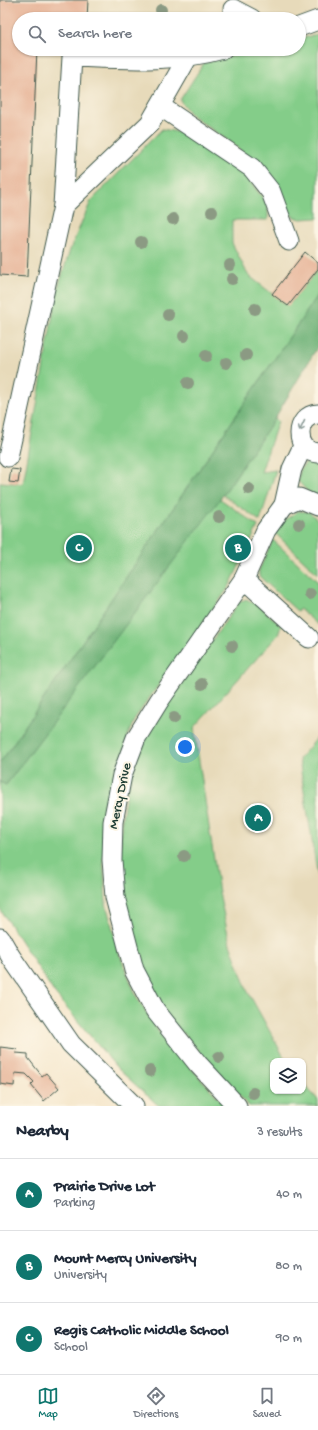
<!DOCTYPE html>
<html lang="en">
<head>
<meta charset="utf-8">
<style>
  :root { --surface:#fff; --page:#f6f6f7; --text:#1f2937; --muted:#747a83; --line:#e0e1e3; --accent:#0f766e }
  body { margin:0; font-family:"Gochi Hand",sans-serif; background:var(--page); color:var(--text) }
  .controls { position:absolute; right:12px; bottom:12px; display:grid; overflow:hidden; border-radius:8px; box-shadow:0 1px 3px #0004 }
  .controls button { width:36px; height:36px; display:grid; place-items:center; padding:0; border:0; border-bottom:1px solid var(--line); background:var(--surface); color:var(--text); font:20px sans-serif }
  .you { position:absolute; left:185px; top:747px; width:14px; height:14px; margin:-10px; border:3px solid #fff; border-radius:50%; background:#1a73e8; box-shadow:0 0 0 6px #1a73e833 }
  .badge { display:grid; place-items:center; width:26px; height:26px; border-radius:50%; background:var(--accent); color:#fff; font-size:13px; font-weight:700 }
  .pin { position:absolute; translate:-50% -50%; border:2px solid #fff; box-shadow:0 1px 4px #0006 }
  .list { margin:0; padding:0; list-style:none }
  h2 { display:flex; justify-content:space-between; align-items:center; height:52px; margin:0; padding:0 16px; font-size:17px }
  h2 small { font-size:13px; font-weight:400; color:var(--muted) }
  .list li { display:grid; grid-template-columns:26px 1fr auto; gap:12px; align-items:center; box-sizing:border-box; height:72px; padding:0 16px; border-top:1px solid var(--line) }
  .list b { display:block; font-size:15px; white-space:nowrap }
  .list p { margin:0; font-size:13px; white-space:nowrap; color:var(--muted) }
  .list em { font-size:13px; font-style:normal; color:var(--muted) }
  .icon { flex:none; width:22px; height:22px; fill:none; stroke:currentColor; stroke-width:2; stroke-linecap:round; stroke-linejoin:round }
  .map { position:relative; flex:none; width:318px; height:1106px; overflow:hidden }
  .search { position:absolute; background:var(--surface); box-shadow:0 1px 3px #0004; left:12px; right:12px; top:12px; height:44px; display:flex; align-items:center; gap:10px; box-sizing:border-box; padding:0 14px; border-radius:22px; color:var(--muted); font-size:15px }
  .sheet { height:268px; background:var(--surface) }
  nav { display:flex; justify-content:space-around; align-items:center; box-sizing:border-box; height:56px; border-top:1px solid var(--line); background:var(--surface); font-size:11px; color:var(--muted) }
  nav a { display:grid; justify-items:center; gap:2px }
  nav .on { color:var(--accent) }
  .map>svg:first-child { display:block }
  .built { fill:#e7daba; fill-rule:evenodd }
  .green { fill:#84cd89; stroke:#52855e }
  .forest { fill:#6bb075; stroke:#457654 }
  .building { fill:#e6b194 }
  .lines { fill:none; stroke-linecap:round; stroke-linejoin:round }
  .minor-casing { stroke:#3f574b; stroke-width:21 }
  .minor { stroke:#fff; stroke-width:19 }
  .tree { fill:#8b9a83 }
  .oneway { stroke:#8f9e9a }
  .labels { text-anchor:middle; dominant-baseline:central; stroke-width:4; stroke-linejoin:round; paint-order:stroke }
  .street-label { font-size:14px; fill:#1f3d34; stroke:#fcf5e5 }
</style>
</head>
<body>
<div class="map">
<svg width="318" height="1106" viewBox="0 0 318 1106">
  <rect width="100%" height="100%" fill="#fcf5e5"/>
  <filter id="ink" filterUnits="userSpaceOnUse"><feTurbulence type="fractalNoise" baseFrequency=".025" numOctaves="2"/><feDisplacementMap in="SourceGraphic" scale="8" xChannelSelector="R" yChannelSelector="G"/><feConvolveMatrix kernelMatrix="1 2 1 2 8 2 1 2 1" color-interpolation-filters="sRGB"/></filter>
  <filter id="wash" filterUnits="userSpaceOnUse"><feTurbulence type="fractalNoise" baseFrequency=".012" numOctaves="4" result="noise"/><feDisplacementMap in="SourceGraphic" scale="16" xChannelSelector="R" yChannelSelector="G"/><feGaussianBlur stdDeviation="0.9" result="paint"/><feColorMatrix in="noise" values="0 0 0 0 0 0 0 0 0 0 0 0 0 0 0 0 0 1.4 0 .05"/><feComposite in="paint" operator="in"/></filter>
  <g filter="url(#wash)">
    <rect width="100%" height="100%" fill="#f6e8ce"/>
    <path class="built" d="M0 0H318V1106H159L118 1069 55 994 0 909ZM19 19H299V49H19ZM273 1061H303V1091H273Z"/>
    <g class="green">
      <polygon points="318,34 318,218 301,219 294,217 287,211 270,175 230,142 190,114 180,100 204,63 260,49 299,49 299,39"/>
      <polygon points="162,129 189,134 246,176 268,205 268,220 232,220 232,243 248,275 288,306 318,269 318,295 0,763 0,482 23,484 57,291 71,247 91,201"/>
      <polygon points="275,418 278,421 261,472 276,470 260,521 223,495"/>
      <polygon points="306,463 316,464 318,467 318,499 308,492 298,481 300,469"/>
      <polygon points="219,498 258,526 229,587 135,718 128,735 103,857 106,904 119,953 137,998 163,1038 226,1106 159,1106 118,1069 55,994 0,909 0,782 6,785"/>
      <polygon points="298,511 309,512 318,520 318,574 275,533 278,525"/>
      <polygon points="273,540 318,582 318,625 300,609 297,611 259,576 259,570"/>
      <polygon points="246,599 260,606 281,626 278,635 194,728 219,892 230,944 247,990 286,1061 273,1061 273,1091 303,1091 303,1083 318,1100 318,1106 249,1106 167,1016 135,950 124,902 120,860 122,818 126,794 137,758 153,725 239,602"/>
      <polygon points="318,737 318,878 299,759"/>
    </g>
    <polygon class="forest" points="318,295 318,346 275,418 223,495 6,785 0,782 0,763"/>
    <g id="blocks">
      <g class="building">
        <polygon points="0,0 88,0 87,19 19,19 19,49 37,49 27,277 0,275"/>
        <polygon points="305,252 318,263 318,269 288,306 272,294"/>
        <polygon points="11,469 20,470 18,483 9,482"/>
        <polygon points="0,1047 17,1049 16,1053 28,1054 28,1058 42,1076 46,1073 59,1088 44,1101 31,1085 34,1082 26,1074 15,1073 14,1086 0,1084"/>
      </g>
    </g>
  </g>
  <g filter="url(#ink)">
    <use href="#blocks" fill-opacity="0" stroke="#3f574b" stroke-width="1"/>
    <g class="lines">
      <g class="minor-casing">
        <g id="minor">
          <polyline points="233,9 252,19"/>
          <polyline points="299,27 318,20"/>
          <polyline points="160,106 252,168 271,192 289,241"/>
          <path d="M63 206 72 57C122 59 174 63 223 49"/>
          <path d="M318 414C294 415 294 452 318 453"/>
          <polyline points="8,457 63,206 150,123 189,55"/>
          <polyline points="284,505 292,469 303,446"/>
          <polyline points="244,579 309,638"/>
          <polyline points="0,938 11,957 71,1044 134,1106"/>
          <polyline points="237,1106 198,1064 155,1010 134,970 115,897 112,860 113,822 122,775 136,738 159,701 244,579 266,530 284,505 299,498 318,506"/>
        </g>
      </g>
      <use href="#minor" class="minor"/>
    </g>
    <g class="tree">
      <circle cx="161" cy="10" r="6"/>
      <circle cx="212" cy="212" r="6"/>
      <circle cx="173" cy="219" r="6"/>
      <circle cx="141" cy="242" r="6"/>
      <circle cx="230" cy="265" r="6"/>
      <circle cx="232" cy="279" r="6"/>
      <circle cx="255" cy="309" r="6"/>
      <circle cx="168" cy="315" r="6"/>
      <circle cx="184" cy="336" r="6"/>
      <circle cx="246" cy="355" r="6"/>
      <circle cx="206" cy="356" r="6"/>
      <circle cx="226" cy="363" r="6"/>
      <circle cx="188" cy="383" r="6"/>
      <circle cx="249" cy="489" r="6"/>
      <circle cx="219" cy="517" r="6"/>
      <circle cx="299" cy="524" r="6"/>
      <circle cx="310" cy="594" r="6"/>
      <circle cx="232" cy="646" r="6"/>
      <circle cx="202" cy="684" r="6"/>
      <circle cx="174" cy="718" r="6"/>
      <circle cx="184" cy="856" r="6"/>
      <circle cx="219" cy="1057" r="6"/>
      <circle cx="150" cy="1071" r="6"/>
      <circle cx="253" cy="1093" r="6"/>
    </g>
    <defs><path id="oneway-shaft" d="M-6 0H5M1.5-3L5.5 0L1.5 3" fill="none" stroke-width="1.6" stroke-linecap="round" stroke-linejoin="round"/></defs>
    <use class="oneway" href="#oneway-shaft" transform="translate(302 426) rotate(115)"/>
  </g>
  <g class="labels">
    <g class="street-label">
      <text transform="translate(121 796) rotate(-78)">Mercy Drive</text>
    </g>
  </g>
</svg>
<div class="controls">
<button><svg class="icon" aria-label="layers" viewBox="0 0 24 24"><path d="M12 4l9 5-9 5-9-5zM3 14l9 5 9-5"/></svg></button>
</div>
<div class="you"></div>
<div class="pin badge" style="left:258px;top:818px">A</div>
<div class="pin badge" style="left:238px;top:548px">B</div>
<div class="pin badge" style="left:79px;top:548px">C</div>
<div class="search"><svg class="icon" aria-label="search" viewBox="0 0 24 24"><circle cx="10" cy="10" r="6"/><path d="M15 15l6 6"/></svg>Search here</div>
</div>
<section class="sheet">
<h2>Nearby<small>3 results</small></h2>
<ul class="list">
<li><span class="badge">A</span><div><b>Prairie Drive Lot</b><p>Parking</p></div><em>40 m</em></li>
<li><span class="badge">B</span><div><b>Mount Mercy University</b><p>University</p></div><em>80 m</em></li>
<li><span class="badge">C</span><div><b>Regis Catholic Middle School</b><p>School</p></div><em>90 m</em></li>
</ul>
</section>
<nav>
<a class="on"><svg class="icon" aria-label="map" viewBox="0 0 24 24"><path d="M3 6l6-2 6 2 6-2v14l-6 2-6-2-6 2zM9 4v14M15 6v14"/></svg>Map</a>
<a><svg class="icon" aria-label="directions" viewBox="0 0 24 24"><path d="M12 3l9 9-9 9-9-9zM9 14v-3h6M13 9l2 2-2 2"/></svg>Directions</a>
<a><svg class="icon" aria-label="saved" viewBox="0 0 24 24"><path d="M7 4h10v16l-5-4-5 4z"/></svg>Saved</a>
</nav>
</body>
</html>
